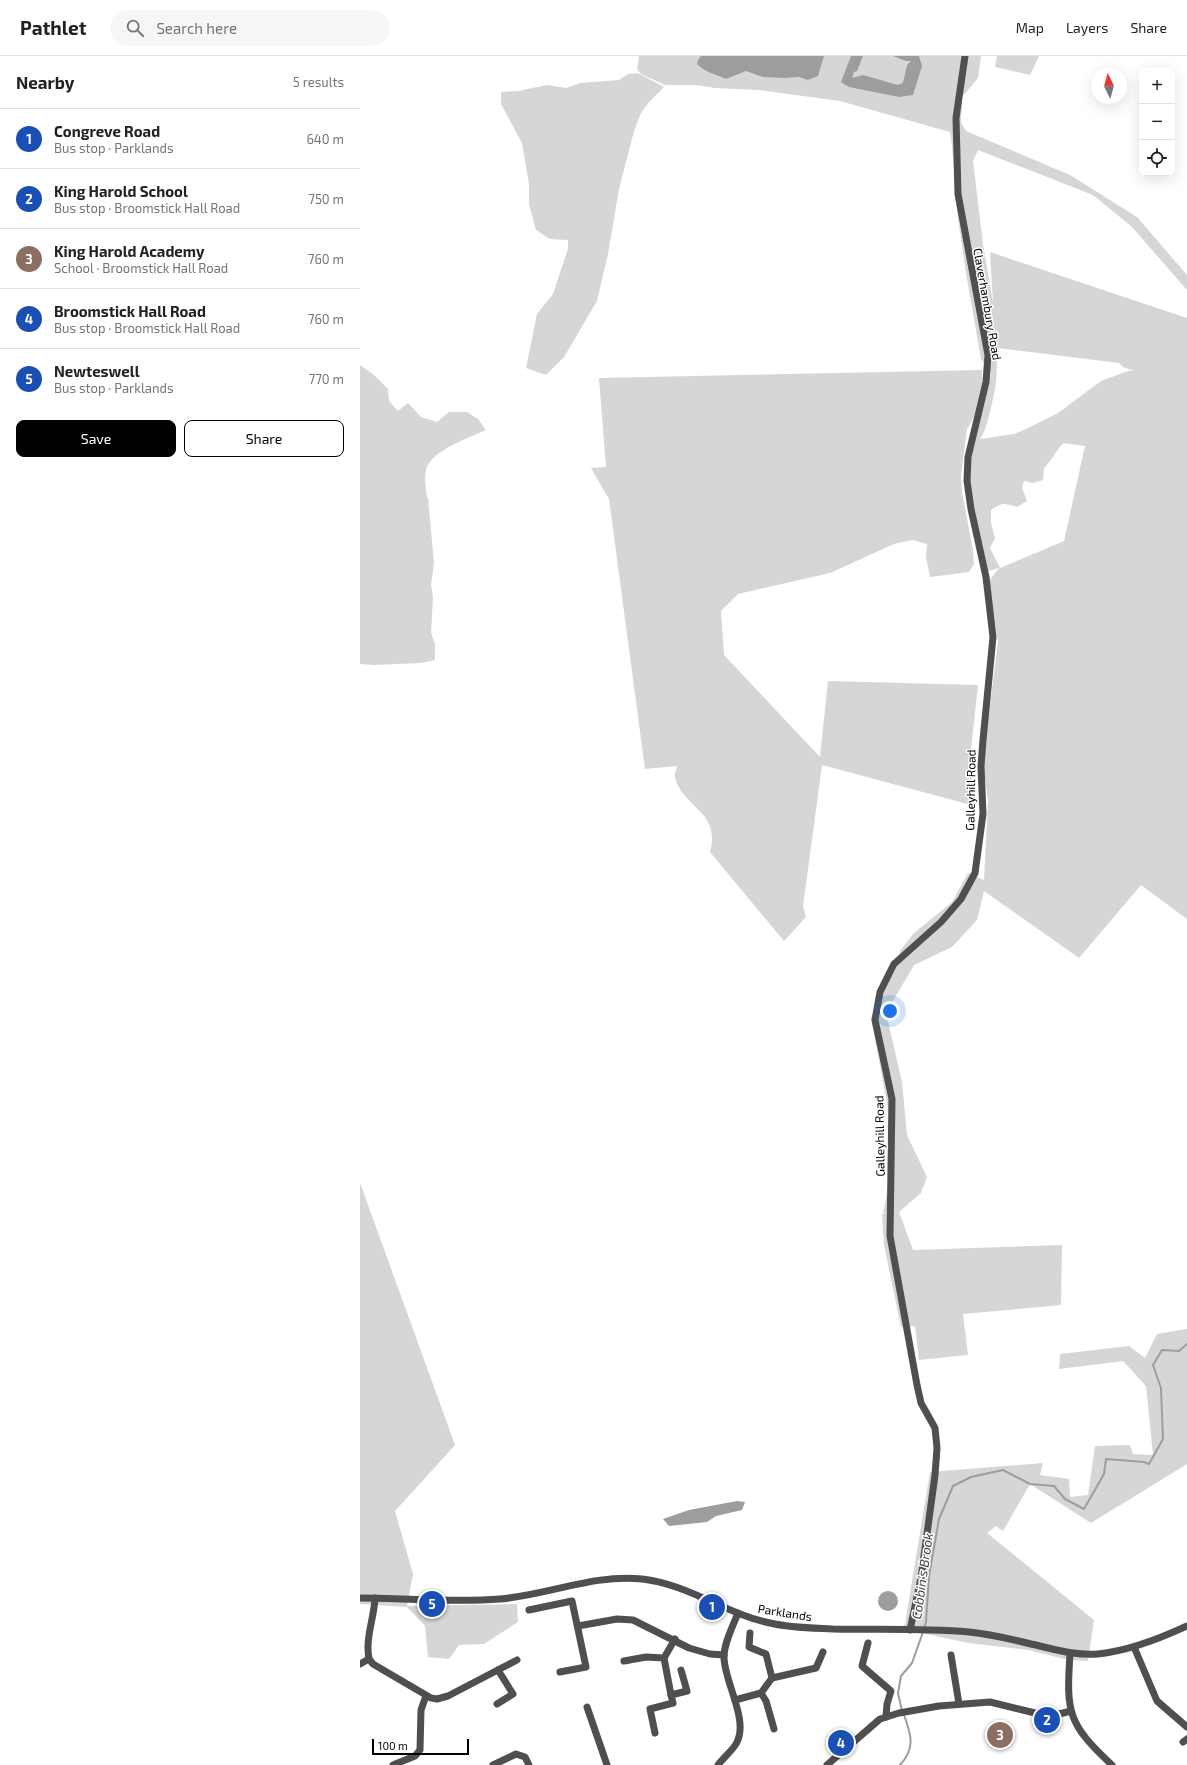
<!DOCTYPE html>
<html lang="en">
<head>
<meta charset="utf-8">
<style>
  :root { --surface:#fff; --page:#f6f6f6; --text:#202124; --muted:#757577; --line:#e0e0e0; --accent:#000 }
  body { margin:0; font-family:"Exo 2",sans-serif; background:var(--page); color:var(--text) }
  .controls { position:absolute; right:12px; top:12px; display:grid; overflow:hidden; border-radius:8px; box-shadow:0 4px 16px #0002 }
  .controls button { width:36px; height:36px; display:grid; place-items:center; padding:0; border:0; border-bottom:1px solid var(--line); background:var(--surface); color:var(--text); font:20px sans-serif }
  .compass { position:absolute; left:731px; top:12px; width:36px; height:36px; border-radius:50%; background:var(--surface); box-shadow:0 4px 16px #0002; rotate:354deg }
  .scale { position:absolute; left:12px; bottom:10px; width:97px; box-sizing:border-box; padding-left:4px; border:2px solid #000; border-top:0; font-size:11px; line-height:14px; white-space:nowrap; color:#000; -webkit-text-stroke:3px #fff; paint-order:stroke }
  .you { position:absolute; left:530px; top:955px; width:14px; height:14px; margin:-10px; border:3px solid #fff; border-radius:50%; background:#1a73e8; box-shadow:0 0 0 6px #1a73e833 }
  .badge { display:grid; place-items:center; width:26px; height:26px; border-radius:50%; background:var(--accent); color:#fff; font-size:13px; font-weight:700 }
  .pin { position:absolute; translate:-50% -50%; border:2px solid #fff; box-shadow:0 1px 4px #0006 }
  .list { margin:0; padding:0; list-style:none }
  h2 { display:flex; justify-content:space-between; align-items:center; height:52px; margin:0; padding:0 16px; font-size:17px }
  h2 small { font-size:13px; font-weight:400; color:var(--muted) }
  .list li { display:grid; grid-template-columns:26px 1fr auto; gap:12px; align-items:center; box-sizing:border-box; height:60px; padding:0 16px; border-top:1px solid var(--line) }
  .list b { display:block; font-size:15px; white-space:nowrap }
  .list p { margin:0; font-size:13px; white-space:nowrap; color:var(--muted) }
  .list em { font-size:13px; font-style:normal; color:var(--muted) }
  .actions { display:flex; gap:8px; padding:12px 16px }
  .actions a { flex:1; padding:9px 0; border:1px solid var(--accent); border-radius:8px; text-align:center; font-size:14px; color:var(--accent) }
  .actions .main { background:var(--accent); color:#fff }
  .icon { flex:none; width:22px; height:22px; fill:none; stroke:currentColor; stroke-width:2; stroke-linecap:round; stroke-linejoin:round }
  .map { position:relative; flex:none; width:827px; height:1709px; overflow:hidden }
  header { display:flex; align-items:center; gap:24px; box-sizing:border-box; height:56px; padding:0 20px; background:var(--surface); border-bottom:1px solid var(--line) }
  header strong { font-size:19px }
  nav { display:flex; gap:22px; margin-inline-start:auto; font-size:14px }
  .search { width:280px; height:36px; background:var(--page); display:flex; align-items:center; gap:10px; box-sizing:border-box; padding:0 14px; border-radius:22px; color:var(--muted); font-size:15px }
  main { display:flex }
  aside { flex:1; background:var(--surface) }
  .map>svg:first-child { display:block }
  .green { fill:#d6d6d6; fill-rule:evenodd }
  .water { fill:#9d9d9d }
  .lines { fill:none; stroke-linecap:round; stroke-linejoin:round }
  .stream { stroke:#9d9d9d; stroke-width:2 }
  .minor { stroke:#4f4f4f; stroke-width:7 }
  .labels { text-anchor:middle; dominant-baseline:central; stroke-width:3; stroke-linejoin:round; paint-order:stroke }
  .street-label { font-size:12px; fill:#000; stroke:#fff }
  .water-label { font-size:13px; font-style:italic; fill:#3e3e3e; stroke:#fff }
</style>
</head>
<body>
<header>
<strong>Pathlet</strong>
<div class="search"><svg class="icon" aria-label="search" viewBox="0 0 24 24"><circle cx="10" cy="10" r="6"/><path d="M15 15l6 6"/></svg>Search here</div>
<nav><a>Map</a><a>Layers</a><a>Share</a></nav>
</header>
<main>
<aside>
<h2>Nearby<small>5 results</small></h2>
<ul class="list">
<li><span class="badge" style="background:#1a4fb4">1</span><div><b>Congreve Road</b><p>Bus stop · Parklands</p></div><em>640 m</em></li>
<li><span class="badge" style="background:#1a4fb4">2</span><div><b>King Harold School</b><p>Bus stop · Broomstick Hall Road</p></div><em>750 m</em></li>
<li><span class="badge" style="background:#8d6e63">3</span><div><b>King Harold Academy</b><p>School · Broomstick Hall Road</p></div><em>760 m</em></li>
<li><span class="badge" style="background:#1a4fb4">4</span><div><b>Broomstick Hall Road</b><p>Bus stop · Broomstick Hall Road</p></div><em>760 m</em></li>
<li><span class="badge" style="background:#1a4fb4">5</span><div><b>Newteswell</b><p>Bus stop · Parklands</p></div><em>770 m</em></li>
</ul>
<div class="actions"><a class="main">Save</a><a>Share</a></div>
</aside>
<div class="map">
<svg width="827" height="1709" viewBox="0 0 827 1709">
  <rect width="100%" height="100%" fill="#fff"/>
  <g class="green">
    <path d="M279 0H621L618 22 602 41 601 67 606 75 710 119 777 161 827 219V234L772 171 733 139 618 94 613 105 623 188 633 247 630 196 827 262V863L781 829 719 902 624 835 617 864 592 891 554 909 526 957 542 1026 547 1079 567 1121 561 1137 539 1156 553 1194 702 1189 701 1249 603 1258 608 1299 559 1304 555 1270 541 1271 524 1189 522 1158 528 1157H523L531 1118 528 1052 511 962 523 936 536 913 540 895 553 878 592 846 608 817 624 824 628 745 623 705 638 586 629 525 639 512 629 515H625L606 426 613 378 631 318 621 303 606 217 597 155 592 90 590 76 480 45 399 34 355 32 336 29H305L281 18 277 13ZM637 292 759 307 763 311 774 315H768L741 325 698 357 668 372 654 378 620 383C626 378 635 336 636 326 637 315 637 303 637 292ZM703 387 725 390 704 485 640 512 630 492 635 482 631 467V454C642 446 645 447 657 451L667 445 662 432 664 425 673 427 683 424 684 412C692 404 696 395 703 387Z"/>
    <polygon points="637,0 679,0 670,19 635,11"/>
    <polygon points="278,17 304,31 289,46 281,57 274,75 259,133 248,198 237,245 204,301 186,319 166,312 177,258 193,238 208,193 208,184 190,183 176,174 169,148 169,128 162,87 141,48 141,36 158,35 187,29 206,32 220,27 259,24 268,18"/>
    <path d="M0 309 14 319 28 333 29 345 38 355 48 347 61 361 77 366 89 356H107L118 363 126 374C109 382 71 394 66 414 64 423 66 433 67 442H64H68L74 507 71 529 73 541 71 577 75 588V604L61 607 14 609 0 608Z"/>
    <path d="M622 314V327L613 363 607 373 601 419 602 436 613 494 614 508 609 516 570 521 566 501 567 488 552 484 534 488 470 517 378 538 361 555 364 599 460 701 468 625 618 629 610 702 615 750 462 709 443 850 446 861 424 885 350 796C361 755 324 753 315 722 314 718 316 714 317 710L285 713 249 443 231 412 246 411 239 322Z"/>
    <polygon points="0,1127 95,1389 35,1455 53,1518 47,1550 157,1548 158,1566 124,1588 99,1589 89,1603 68,1601 65,1570 47,1551 0,1548"/>
    <polygon points="827,1273 827,1408 731,1467 670,1428 643,1475 636,1470 627,1477 734,1564 728,1605 709,1604 668,1594 609,1587 542,1573 545,1568 570,1416 683,1407 680,1419 709,1423 710,1441 728,1439 735,1390 770,1389 773,1398 793,1399 786,1330 763,1305 699,1313 700,1298 769,1290 785,1302 797,1278"/>
  </g>
  <g class="water">
    <path d="M341 0H464L458 20 448 24 439 21 424 22 403 21 386 15 366 23C356 18 344 16 337 8L338 4Z"/>
    <polygon points="491,0 503,0 497,15 494,16 492,22 503,19 538,29 543,27 547,9 551,5 546,5 533,0 559,0 562,10 553,39 539,41 489,31 481,26"/>
    <polygon points="377,1445 385,1446 382,1454 356,1460 347,1466 309,1470 303,1463 329,1454"/>
    <circle cx="528" cy="1545" r="10"/>
  </g>
  <g class="lines">
    <g class="stream">
      <polyline points="564,1572 566,1566 569,1520 579,1463 593,1430 611,1421 643,1414 670,1428 694,1430 705,1443 724,1453 744,1418 746,1403 784,1406 789,1408 803,1383 801,1332 793,1309 802,1294 819,1295 827,1288"/>
      <polyline points="542,1655 538,1637 541,1620 552,1607 563,1576"/>
      <path d="M540 1709C556 1692 551 1678 544 1659"/>
    </g>
    <g class="minor">
      <path d="M0 1542C47 1542 93 1547 140 1543 188 1539 233 1518 282 1523 328 1528 366 1558 410 1567 431 1572 452 1572 473 1573 518 1574 564 1572 609 1576 630 1578 651 1583 671 1588 694 1593 715 1600 738 1598 769 1595 799 1583 827 1570"/>
      <path d="M15 1542C14 1563 5 1582 9 1603L13 1608 71 1642 77 1643 88 1640 157 1604"/>
      <polyline points="169,1554 212,1545 226,1611 200,1616"/>
      <polyline points="218,1570 257,1563 273,1564 329,1592 350,1598 364,1599"/>
      <polyline points="550,1574 561,1522 575,1419 577,1392 575,1372 561,1347 557,1329 530,1180 532,1043 515,964 520,936 534,908 581,866 601,843 615,817 623,758 621,710 623,684 633,581 626,521 611,453 607,425 608,401 626,326 628,299 598,138 596,62 605,0"/>
      <polyline points="390,1577 389,1591 406,1598 412,1622"/>
      <polyline points="315,1583 304,1602 311,1639 327,1635 321,1614"/>
      <polyline points="508,1587 502,1610 531,1635 527,1648 526,1661"/>
      <polyline points="774,1591 797,1645 827,1671"/>
      <path d="M710 1598C706 1657 708 1668 752 1709"/>
      <polyline points="591,1599 599,1648"/>
      <polyline points="264,1605 286,1601 304,1602"/>
      <polyline points="0,1608 9,1603"/>
      <polyline points="401,1637 406,1645 414,1673"/>
      <polyline points="375,1644 401,1637 412,1622 456,1612 463,1596"/>
      <polyline points="137,1648 153,1638 138,1614"/>
      <polyline points="227,1651 247,1709"/>
      <polyline points="295,1677 290,1653 313,1647 311,1639"/>
      <polyline points="823,1686 827,1683"/>
      <polyline points="33,1709 55,1700 60,1694 61,1654 66,1640"/>
      <polyline points="133,1709 156,1698 165,1701 169,1709"/>
      <path d="M358 1709C363 1702 371 1696 376 1688 390 1665 364 1626 364 1601 364 1587 373 1570 378 1557"/>
      <polyline points="467,1709 520,1663 539,1657 579,1650 630,1646 675,1657 695,1659 711,1655"/>
    </g>
  </g>
  <g class="labels">
    <g class="street-label">
      <text transform="translate(628 248) rotate(80)">Claverhambury Road</text>
      <text transform="translate(610 734) rotate(-89)">Galleyhill Road</text>
      <text transform="translate(519 1080) rotate(-91)">Galleyhill Road</text>
      <text transform="translate(425 1556) rotate(9)">Parklands</text>
    </g>
    <g class="water-label">
      <text transform="translate(562 1520) rotate(-82)">Cobbin's Brook</text>
    </g>
  </g>
</svg>
<div class="controls">
<button>+</button>
<button>−</button>
<button><svg class="icon" aria-label="locate" viewBox="0 0 24 24"><circle cx="12" cy="12" r="6"/><path d="M12 2v4M12 18v4M2 12h4M18 12h4"/></svg></button>
</div>
<svg class="compass" viewBox="-18 -18 36 36"><path d="M0-13l5 13h-10z" fill="#e53935"/><path d="M0 13l5-13h-10z" fill="#757577"/></svg>
<div class="scale">100 m</div>
<div class="you"></div>
<div class="pin badge" style="left:352px;top:1551px;background:#1a4fb4">1</div>
<div class="pin badge" style="left:687px;top:1664px;background:#1a4fb4">2</div>
<div class="pin badge" style="left:640px;top:1679px;background:#8d6e63">3</div>
<div class="pin badge" style="left:481px;top:1687px;background:#1a4fb4">4</div>
<div class="pin badge" style="left:72px;top:1548px;background:#1a4fb4">5</div>
</div>
</main>
</body>
</html>
